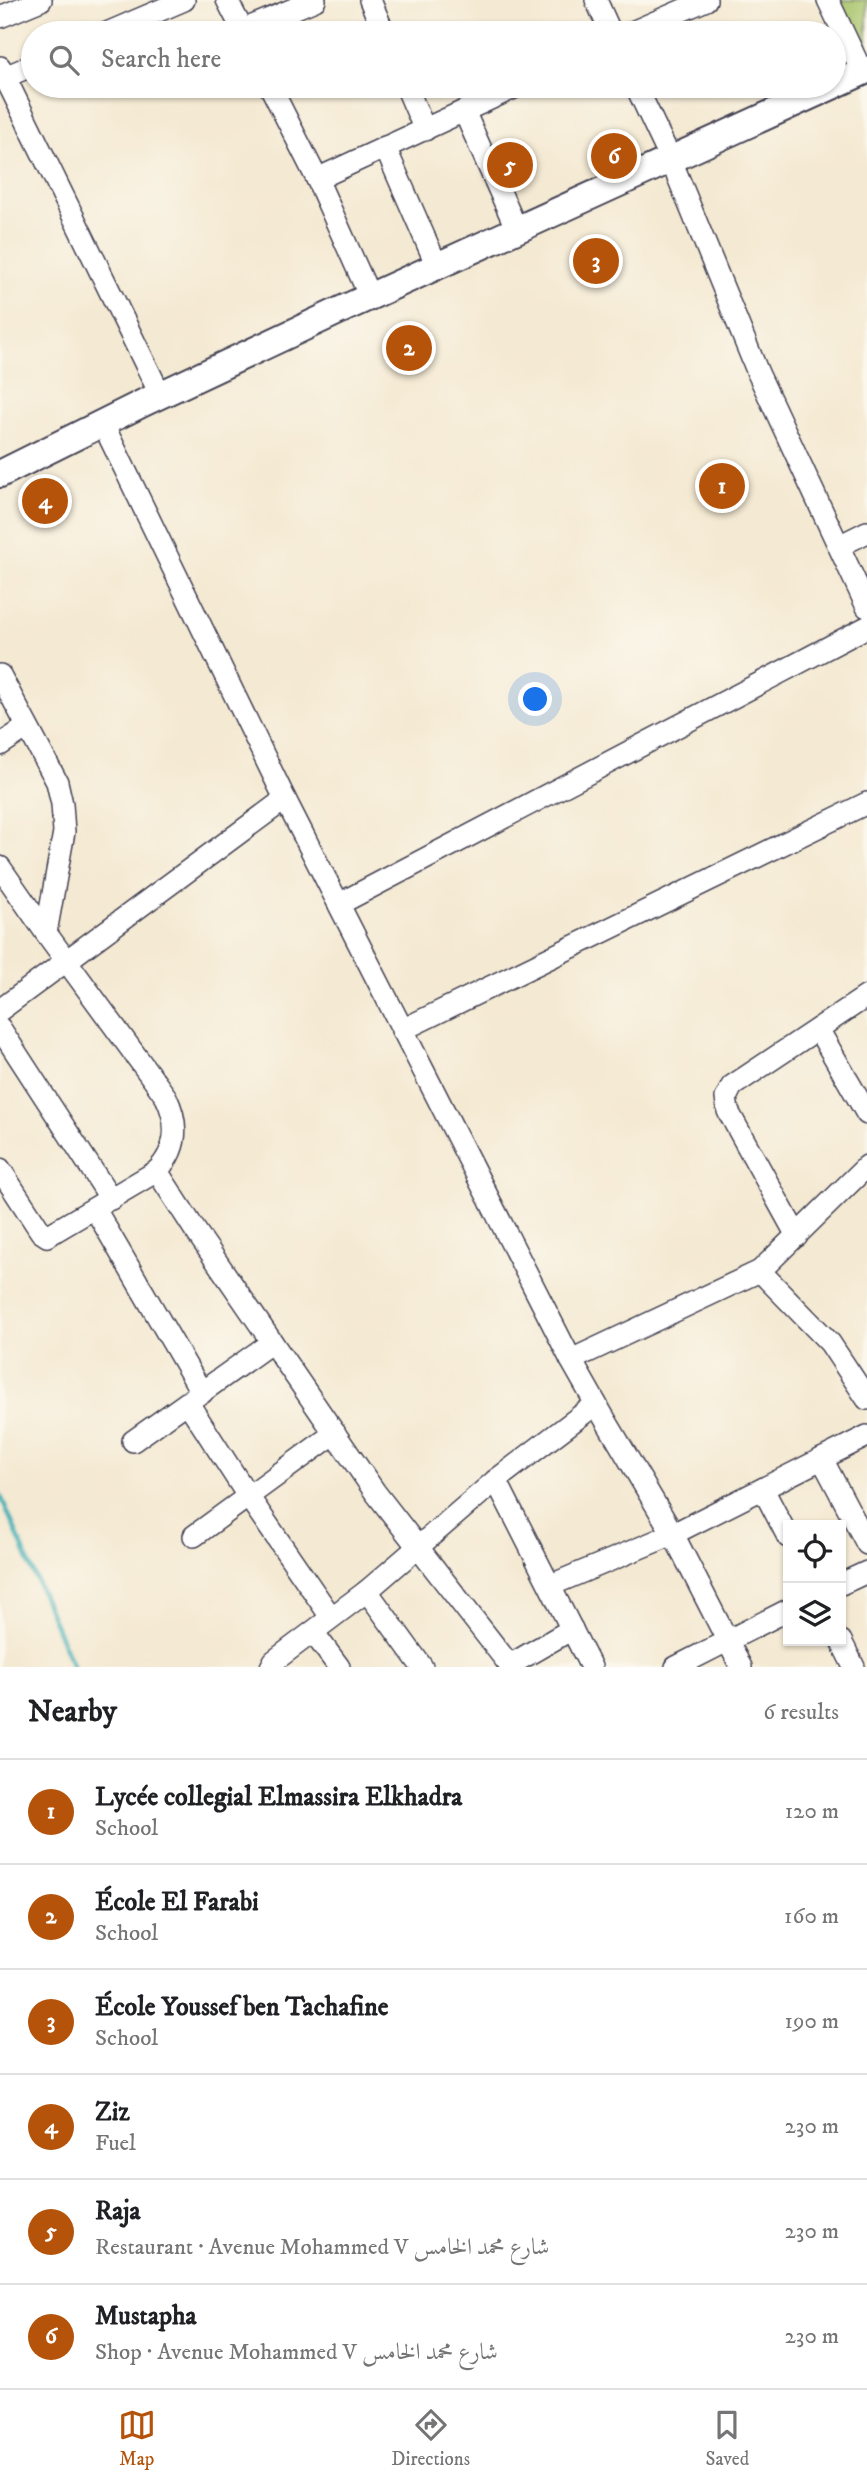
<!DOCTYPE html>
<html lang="en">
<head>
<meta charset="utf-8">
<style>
  :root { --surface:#fff; --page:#f6f6f6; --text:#202124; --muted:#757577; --line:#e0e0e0; --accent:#b45309 }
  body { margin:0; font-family:"IM FELL DW Pica",Amiri,serif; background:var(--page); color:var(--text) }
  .controls { position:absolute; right:21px; bottom:21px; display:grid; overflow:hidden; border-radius:0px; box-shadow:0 2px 5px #0004 }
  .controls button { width:63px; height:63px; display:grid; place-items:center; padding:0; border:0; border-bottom:2px solid var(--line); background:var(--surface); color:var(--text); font:35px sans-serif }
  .you { position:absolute; left:536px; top:700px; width:24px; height:24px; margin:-18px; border:5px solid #fff; border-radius:50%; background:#1a73e8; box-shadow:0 0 0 10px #1a73e833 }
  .badge { display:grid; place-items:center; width:46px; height:46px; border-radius:50%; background:var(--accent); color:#fff; font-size:23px; font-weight:700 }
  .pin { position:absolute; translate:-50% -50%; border:4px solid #fff; box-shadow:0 2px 7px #0006 }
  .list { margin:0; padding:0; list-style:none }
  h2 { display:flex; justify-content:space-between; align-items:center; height:91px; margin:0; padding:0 28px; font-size:30px }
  h2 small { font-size:23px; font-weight:400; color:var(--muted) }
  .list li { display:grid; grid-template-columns:46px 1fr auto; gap:21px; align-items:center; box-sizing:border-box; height:105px; padding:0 28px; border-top:2px solid var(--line) }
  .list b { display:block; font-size:26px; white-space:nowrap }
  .list p { margin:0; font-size:23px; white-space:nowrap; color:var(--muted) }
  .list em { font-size:23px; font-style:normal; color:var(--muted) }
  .icon { flex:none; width:38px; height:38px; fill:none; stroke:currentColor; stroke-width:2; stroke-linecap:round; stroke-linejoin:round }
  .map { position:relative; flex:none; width:867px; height:1667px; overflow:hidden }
  .search { position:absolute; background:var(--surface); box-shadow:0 2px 5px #0004; left:21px; right:21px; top:21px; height:77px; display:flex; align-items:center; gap:18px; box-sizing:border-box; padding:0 24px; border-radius:38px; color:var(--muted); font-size:26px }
  .sheet { height:721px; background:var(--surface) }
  nav { display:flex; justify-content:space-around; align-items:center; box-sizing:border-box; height:98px; border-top:2px solid var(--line); background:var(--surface); font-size:19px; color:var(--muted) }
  nav a { display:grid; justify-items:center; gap:4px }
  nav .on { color:var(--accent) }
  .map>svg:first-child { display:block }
  .green { fill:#a8c46b; stroke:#657353; stroke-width:2 }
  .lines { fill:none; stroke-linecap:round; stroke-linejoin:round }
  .stream { stroke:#41b1b8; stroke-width:4.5 }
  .minor-casing { stroke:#424052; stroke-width:24 }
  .major-casing { stroke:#424052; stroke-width:30 }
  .minor { stroke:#fff; stroke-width:21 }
  .major { stroke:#fff; stroke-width:26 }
</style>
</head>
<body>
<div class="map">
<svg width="867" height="1667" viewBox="0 0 867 1667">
  <rect width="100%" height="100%" fill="#fbf7ec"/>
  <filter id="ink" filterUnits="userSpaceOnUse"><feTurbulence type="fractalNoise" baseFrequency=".0143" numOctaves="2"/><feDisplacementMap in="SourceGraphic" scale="14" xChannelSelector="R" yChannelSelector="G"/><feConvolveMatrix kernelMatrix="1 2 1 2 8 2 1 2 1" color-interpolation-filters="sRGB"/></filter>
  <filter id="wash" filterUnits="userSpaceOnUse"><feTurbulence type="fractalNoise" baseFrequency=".00686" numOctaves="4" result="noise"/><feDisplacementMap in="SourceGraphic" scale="28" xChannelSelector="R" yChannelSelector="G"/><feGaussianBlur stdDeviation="1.57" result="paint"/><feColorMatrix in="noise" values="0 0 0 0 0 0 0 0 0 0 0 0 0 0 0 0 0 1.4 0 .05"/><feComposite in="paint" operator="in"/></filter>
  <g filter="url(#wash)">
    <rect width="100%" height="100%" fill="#f4e9d2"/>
    <polygon class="green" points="835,0 867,0 867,48 857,52"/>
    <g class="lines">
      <polyline class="stream" points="0,1494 73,1667"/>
    </g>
  </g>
  <g filter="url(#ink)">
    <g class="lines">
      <g class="minor-casing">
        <g id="minor">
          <polyline points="227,0 244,33"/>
          <polyline points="370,0 384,33"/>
          <polyline points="596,0 611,33"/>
          <polyline points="828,0 862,72"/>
          <polyline points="0,17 41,0"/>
          <polyline points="243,30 315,0"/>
          <polyline points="107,33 184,0"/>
          <polyline points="630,33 706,0"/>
          <polyline points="0,67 5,77 33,65"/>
          <polyline points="0,79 5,77 161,396"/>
          <polyline points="270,86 317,179 370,297"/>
          <polyline points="406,86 425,130"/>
          <polyline points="636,86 671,160 758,373 867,607"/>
          <polyline points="464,111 517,230"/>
          <polyline points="385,147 437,266"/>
          <polyline points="317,179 518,86"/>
          <polyline points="103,424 285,799 571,1360 596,1404 496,1480 367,1591 274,1661 271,1667"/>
          <polyline points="839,546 867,532"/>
          <path d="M0 675 57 782 62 804 64 832 46 933 166 1097C179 1124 178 1149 157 1171L195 1230 375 1492 511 1667"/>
          <polyline points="0,745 27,727"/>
          <polyline points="0,867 46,933"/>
          <polyline points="339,904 867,627"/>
          <polyline points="0,1010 285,799"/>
          <polyline points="0,1028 111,1199"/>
          <polyline points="818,1029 867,1114"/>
          <polyline points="402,1030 867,803"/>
          <polyline points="0,1169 41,1232 47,1236 157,1171"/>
          <polyline points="95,1209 202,1393"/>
          <polyline points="797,1236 728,1111 726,1098 732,1086 867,996"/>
          <polyline points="760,1271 830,1343 867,1399"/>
          <polyline points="571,1360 760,1271 867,1166"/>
          <polyline points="188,1403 248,1496 331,1617"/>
          <polyline points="596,1404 673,1534 741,1667"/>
          <polyline points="133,1441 272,1342"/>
          <polyline points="822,1459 867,1544"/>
          <polyline points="496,1480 591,1667"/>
          <polyline points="763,1489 788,1537"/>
          <polyline points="194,1536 335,1433"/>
          <polyline points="841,1584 867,1572"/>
          <polyline points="551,1585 673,1534 867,1436"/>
          <polyline points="367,1591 422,1667"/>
          <polyline points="313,1632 339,1667"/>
          <polyline points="841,1641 854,1667"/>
          <polyline points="510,1665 572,1629"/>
          <polyline points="676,1667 788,1610"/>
        </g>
      </g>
      <g class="major-casing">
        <g id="major">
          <polyline points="834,85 867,70"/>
          <polyline points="0,474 145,402 345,308 832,86"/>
        </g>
      </g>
      <use href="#minor" class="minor"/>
      <use href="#major" class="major"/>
    </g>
  </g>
</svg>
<div class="controls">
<button><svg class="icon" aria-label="locate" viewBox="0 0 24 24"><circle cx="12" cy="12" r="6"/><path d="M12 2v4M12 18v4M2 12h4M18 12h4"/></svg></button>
<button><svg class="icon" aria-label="layers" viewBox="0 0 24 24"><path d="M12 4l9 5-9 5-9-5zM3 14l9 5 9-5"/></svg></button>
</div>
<div class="you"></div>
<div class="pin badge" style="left:722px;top:486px">1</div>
<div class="pin badge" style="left:409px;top:348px">2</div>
<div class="pin badge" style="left:596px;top:261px">3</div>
<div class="pin badge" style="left:45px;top:501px">4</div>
<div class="pin badge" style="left:510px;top:165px">5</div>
<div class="pin badge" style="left:614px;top:156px">6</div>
<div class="search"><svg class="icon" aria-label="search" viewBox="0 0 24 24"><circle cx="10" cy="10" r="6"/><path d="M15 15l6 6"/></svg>Search here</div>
</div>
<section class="sheet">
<h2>Nearby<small>6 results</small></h2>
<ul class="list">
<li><span class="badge">1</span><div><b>Lycée collegial Elmassira Elkhadra</b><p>School</p></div><em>120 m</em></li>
<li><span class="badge">2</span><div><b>École El Farabi</b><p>School</p></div><em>160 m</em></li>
<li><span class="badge">3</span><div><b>École Youssef ben Tachafine</b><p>School</p></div><em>190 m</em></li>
<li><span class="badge">4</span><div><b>Ziz</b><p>Fuel</p></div><em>230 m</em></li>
<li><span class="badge">5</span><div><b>Raja</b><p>Restaurant · Avenue Mohammed V شارع محمد الخامس</p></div><em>230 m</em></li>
<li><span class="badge">6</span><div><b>Mustapha</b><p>Shop · Avenue Mohammed V شارع محمد الخامس</p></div><em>230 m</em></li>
</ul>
</section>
<nav>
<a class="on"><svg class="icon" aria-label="map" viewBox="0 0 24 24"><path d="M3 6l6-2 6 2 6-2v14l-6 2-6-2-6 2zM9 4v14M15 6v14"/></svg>Map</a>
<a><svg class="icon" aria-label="directions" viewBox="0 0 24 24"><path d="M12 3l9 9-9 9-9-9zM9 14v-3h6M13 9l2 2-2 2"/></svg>Directions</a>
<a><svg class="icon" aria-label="saved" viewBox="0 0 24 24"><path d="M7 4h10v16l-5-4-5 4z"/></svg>Saved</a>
</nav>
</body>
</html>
